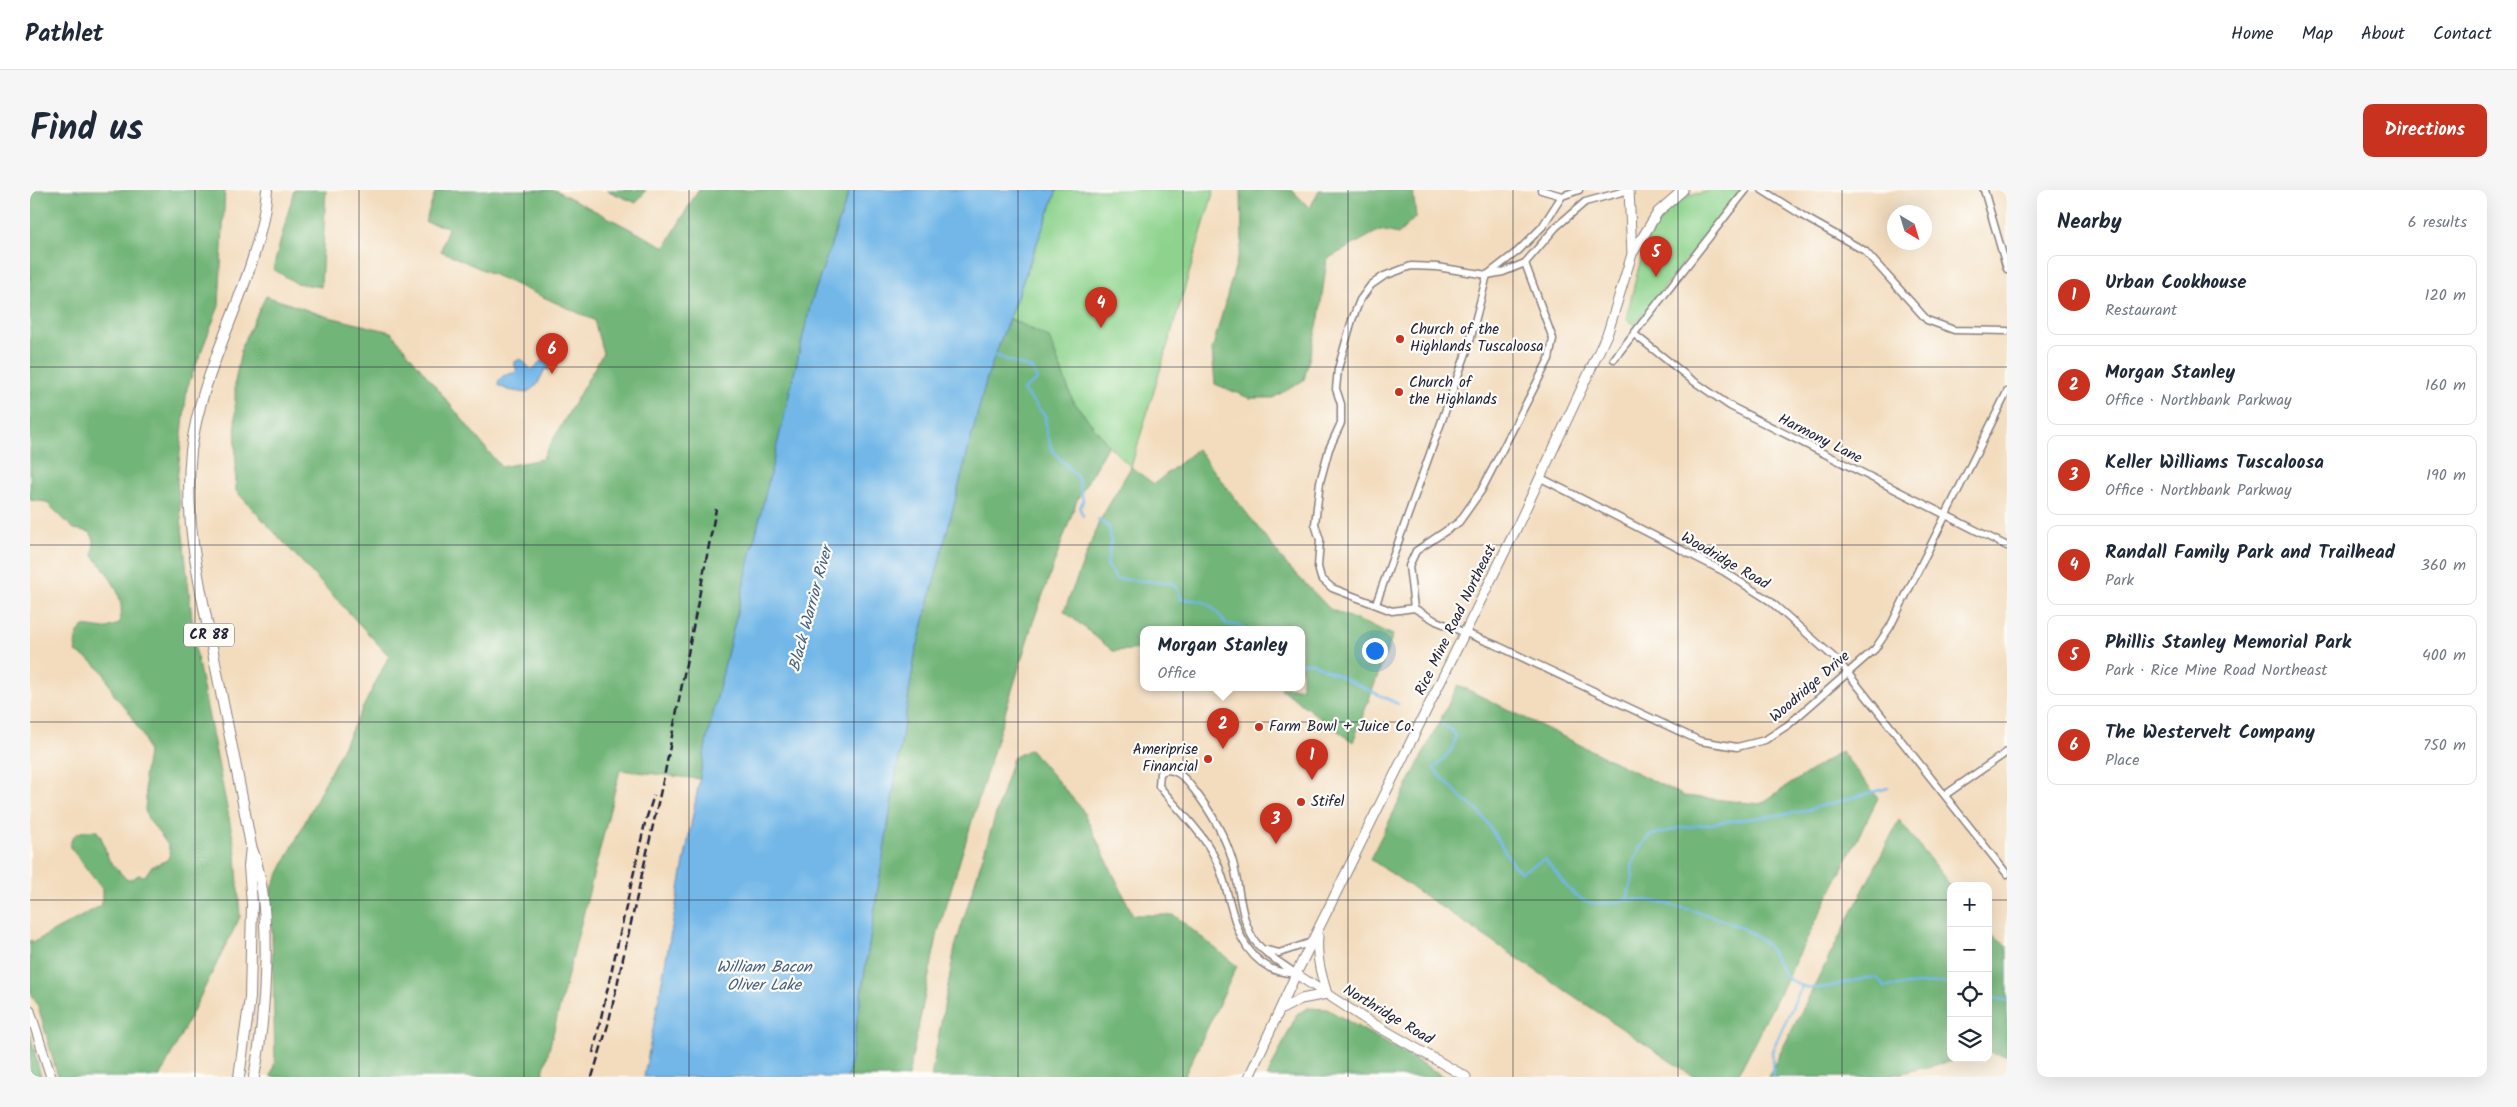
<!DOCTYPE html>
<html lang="en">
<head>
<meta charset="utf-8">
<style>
  :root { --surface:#fff; --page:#f6f6f7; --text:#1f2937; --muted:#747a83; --line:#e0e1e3; --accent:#c8321e }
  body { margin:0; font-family:Kalam,sans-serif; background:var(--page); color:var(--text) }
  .controls { position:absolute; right:15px; bottom:15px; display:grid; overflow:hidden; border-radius:10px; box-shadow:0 5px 20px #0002 }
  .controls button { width:45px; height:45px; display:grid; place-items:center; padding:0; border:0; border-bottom:1px solid var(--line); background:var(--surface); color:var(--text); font:25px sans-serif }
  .compass { position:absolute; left:1857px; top:15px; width:45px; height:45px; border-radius:50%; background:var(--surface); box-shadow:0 5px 20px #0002; rotate:142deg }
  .you { position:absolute; left:1344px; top:460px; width:18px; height:18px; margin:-12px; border:4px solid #fff; border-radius:50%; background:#1a73e8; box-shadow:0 0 0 8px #1a73e833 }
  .badge { display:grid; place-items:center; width:32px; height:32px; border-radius:50%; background:var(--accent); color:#fff; font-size:16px; font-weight:700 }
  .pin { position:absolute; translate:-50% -41px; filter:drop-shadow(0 1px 2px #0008) }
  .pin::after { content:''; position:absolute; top:26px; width:18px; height:15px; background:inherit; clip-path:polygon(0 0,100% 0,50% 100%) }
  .popup { position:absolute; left:1110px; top:436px; width:165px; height:65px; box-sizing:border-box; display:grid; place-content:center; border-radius:10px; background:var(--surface); filter:drop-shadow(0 1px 4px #0005); font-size:16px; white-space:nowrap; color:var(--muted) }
  .popup b { font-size:19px; color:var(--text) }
  .popup::after { content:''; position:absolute; left:50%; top:100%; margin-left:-10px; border:10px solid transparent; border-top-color:var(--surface) }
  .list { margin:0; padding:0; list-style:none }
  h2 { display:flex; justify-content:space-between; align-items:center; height:65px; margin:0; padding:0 20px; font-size:21px }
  h2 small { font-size:16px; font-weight:400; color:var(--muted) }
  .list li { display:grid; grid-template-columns:32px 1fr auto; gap:15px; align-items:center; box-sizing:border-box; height:80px; margin:0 10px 10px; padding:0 10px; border:1px solid var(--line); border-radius:10px }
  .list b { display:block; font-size:19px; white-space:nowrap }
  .list p { margin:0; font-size:16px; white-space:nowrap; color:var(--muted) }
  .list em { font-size:16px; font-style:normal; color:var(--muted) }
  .icon { flex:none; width:28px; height:28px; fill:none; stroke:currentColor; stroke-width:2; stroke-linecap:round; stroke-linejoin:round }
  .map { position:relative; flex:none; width:1977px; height:887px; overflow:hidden; border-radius:10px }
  header { display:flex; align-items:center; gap:30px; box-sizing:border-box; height:70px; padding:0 25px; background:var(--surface); border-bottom:1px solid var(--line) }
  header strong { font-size:24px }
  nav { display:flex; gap:28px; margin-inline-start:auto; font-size:18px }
  .intro { display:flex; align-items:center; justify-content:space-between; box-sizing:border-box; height:120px; padding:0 30px }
  h1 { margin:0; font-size:35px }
  .button { padding:12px 22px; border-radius:10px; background:var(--accent); color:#fff; font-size:18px; font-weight:700 }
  main { display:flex; gap:30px; padding:0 30px }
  aside { flex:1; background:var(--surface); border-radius:10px; box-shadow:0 5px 20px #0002 }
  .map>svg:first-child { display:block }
  .green { fill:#8dd38d; stroke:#587a64 }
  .forest { fill:#72b578; stroke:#4a6c5a }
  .water { fill:#72b7e8; stroke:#4a6c92 }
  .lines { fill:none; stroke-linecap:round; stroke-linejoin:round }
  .stream { stroke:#72b7e8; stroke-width:2.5 }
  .street-casing { stroke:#8a7f7c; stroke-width:9 }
  .secondary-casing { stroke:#8a7f7c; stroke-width:11 }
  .primary-casing { stroke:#8a7f7c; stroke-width:12 }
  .street { stroke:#fff; stroke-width:6 }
  .secondary { stroke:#fff; stroke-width:9 }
  .primary { stroke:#fff; stroke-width:10 }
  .rail { stroke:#22223b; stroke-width:2.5; stroke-dasharray:8 4; stroke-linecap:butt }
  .grid { fill:none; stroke:#22223b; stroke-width:1; stroke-opacity:0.55 }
  .poi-dot { fill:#c8321e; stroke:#fdfcf7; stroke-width:2 }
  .labels { text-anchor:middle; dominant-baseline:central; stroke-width:4.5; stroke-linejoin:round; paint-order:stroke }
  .shield { fill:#fdfcf7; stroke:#646373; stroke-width:1 }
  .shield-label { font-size:14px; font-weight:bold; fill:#22223b }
  .poi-label { font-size:15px; fill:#22223b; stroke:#fdfcf7; text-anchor:start }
  .street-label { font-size:15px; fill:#22223b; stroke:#fdfcf7 }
  .water-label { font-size:16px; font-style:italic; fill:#425e80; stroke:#fdfcf7 }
</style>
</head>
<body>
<header>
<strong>Pathlet</strong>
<nav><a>Home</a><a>Map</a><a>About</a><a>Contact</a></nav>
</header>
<div class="intro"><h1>Find us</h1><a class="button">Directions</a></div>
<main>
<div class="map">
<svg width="1977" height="887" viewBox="0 0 1977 887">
  <rect width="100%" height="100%" fill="#fdfcf7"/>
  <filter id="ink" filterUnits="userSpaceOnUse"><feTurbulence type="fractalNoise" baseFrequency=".02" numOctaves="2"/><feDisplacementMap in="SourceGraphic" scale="10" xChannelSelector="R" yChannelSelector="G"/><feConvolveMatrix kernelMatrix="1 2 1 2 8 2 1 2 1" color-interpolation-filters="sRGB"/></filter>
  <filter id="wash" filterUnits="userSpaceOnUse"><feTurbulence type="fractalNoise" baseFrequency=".0096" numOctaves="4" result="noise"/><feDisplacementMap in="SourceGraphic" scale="20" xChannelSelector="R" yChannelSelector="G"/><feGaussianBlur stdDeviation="1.12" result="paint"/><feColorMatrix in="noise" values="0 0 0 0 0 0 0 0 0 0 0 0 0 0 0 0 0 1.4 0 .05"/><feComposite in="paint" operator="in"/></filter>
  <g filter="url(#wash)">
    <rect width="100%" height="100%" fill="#f3dcbd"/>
    <g class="green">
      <polygon points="1027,0 1184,0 1101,277 1078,255 1043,211 1019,148 979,128"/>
      <path d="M1682 0H1711L1605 135 1596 129C1606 94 1613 33 1646 12 1656 5 1670 4 1682 0Z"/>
    </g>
    <g class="forest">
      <path d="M0 0H195L189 116 157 198 147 291 165 457 206 663 210 727 130 887H28L8 816 0 802V750L4 752 72 715V699L40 657C40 643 54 639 67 641L71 647 79 670 96 689H103L108 685 115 686 121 677 137 670 140 664 138 655 117 627 115 620 116 607 114 587 118 563 114 548 98 521 84 505 74 483 61 471 46 462C44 452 46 442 54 436L74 439 89 434C98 409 79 384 63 366L64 350 60 342 44 339 16 312 0 310Z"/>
      <polygon points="264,0 296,0 291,97 266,93 243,79"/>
      <polygon points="406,0 525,0 635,57 668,0 820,0 781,113 677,549 670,589 590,580 512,887 241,887 245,871 241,699 359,466 206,301 205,192 212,155 236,106 295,126 361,142 471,277 512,269 573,163 564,130 411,61 418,37 395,32"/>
      <polygon points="576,0 616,0 606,13"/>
      <polygon points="1211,0 1262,0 1280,18 1289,0 1383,0 1386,27 1368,44 1350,40 1297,69 1289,128 1274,190 1243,208 1219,208 1185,194 1182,160 1212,52"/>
      <polygon points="979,128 1019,148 1043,211 1078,255 1047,310 1002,435 908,742 878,887 818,887 885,465 957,187"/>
      <polygon points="1167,259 1257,375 1300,419 1363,445 1323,552 1250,498 1272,498 1272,440 1114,440 1114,459 1083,461 1034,421 1069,332 1101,277 1124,294"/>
      <polygon points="1428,495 1654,606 1730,614 1811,561 1848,608 1707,887 1664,887 1340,669"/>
      <polygon points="1000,559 1052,619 1103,725 1144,725 1207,776 1154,887 901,887 925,757 983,568"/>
      <polygon points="1869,630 1921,696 1921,868 1935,868 1855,887 1738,887"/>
      <polygon points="1958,743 1977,756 1977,866 1958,863"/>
      <polygon points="1278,818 1297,819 1415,887 1237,887 1267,824"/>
      <polygon points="0,844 11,887 0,887"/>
    </g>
    <g class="water">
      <polygon points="820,0 1027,0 957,187 885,465 818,887 614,887 677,549 781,113"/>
      <polygon points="491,169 502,180 511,171 517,172 519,180 515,179 507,195 496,203 478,200 469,196 468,192 473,186 487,182 484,172"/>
    </g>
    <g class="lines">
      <g class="stream">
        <polyline points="962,164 1004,180 1007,190 993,200 1015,226 1017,243 1022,260 1048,288 1053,310 1050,319 1053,326"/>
        <path d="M1068 329 1079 338 1081 352 1077 374 1086 389 1142 393 1149 401 1151 409C1177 410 1181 413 1196 434L1210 436 1215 440"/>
        <polyline points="1272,473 1282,473 1368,514"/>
        <path d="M1411 534 1421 539 1426 546 1422 559 1404 579 1436 612 1444 617 1456 631 1484 676 1491 682 1515 669C1527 682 1537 702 1553 710 1570 719 1595 707 1613 710 1634 712 1686 726 1705 735 1714 739 1727 746 1734 752 1750 767 1747 791 1776 797 1796 802 1825 786 1847 788L1855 797 1914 792 1921 797"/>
        <polyline points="1597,709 1603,688 1602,676 1610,657 1619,646 1650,638 1769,622 1858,598"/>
        <polyline points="1958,806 1977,811"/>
        <polyline points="1743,887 1742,861 1772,796"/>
      </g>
    </g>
  </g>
  <g filter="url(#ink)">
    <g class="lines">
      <g class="street-casing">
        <g id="street">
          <polyline points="1511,0 1532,6 1549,0"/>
          <polyline points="1599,0 1555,12 1526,37 1495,73 1473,82 1457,85 1407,77 1381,76 1354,86 1341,95 1330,110 1322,130 1308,179 1306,199 1311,214 1311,233 1299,259 1290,292 1285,334 1290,350 1288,377 1291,388 1302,398 1362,421 1384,418 1406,431 1468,456 1670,551 1707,557 1735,550 1758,535 1845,459 1860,437 1977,202"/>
          <polyline points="1732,0 1778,29 1835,61 1897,130 1924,140 1977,141"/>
          <polyline points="1954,0 1977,79"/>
          <polyline points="1604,144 1662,190 1700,216 1977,356"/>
          <polyline points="1584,169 1716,0"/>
          <polyline points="1511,288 1693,381 1740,411 1809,472 1977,684"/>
          <polyline points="1346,414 1439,155 1457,85 1488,61 1512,37 1532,6"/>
          <polyline points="1384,418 1379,376 1386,361 1429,332 1451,301 1519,169 1523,149 1495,73"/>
          <path d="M1136 580C1150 580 1157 591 1165 601 1181 622 1194 644 1202 669 1210 695 1209 726 1224 750 1234 764 1253 774 1266 784 1258 783 1247 782 1240 778 1199 756 1204 705 1185 668 1171 640 1149 621 1129 596L1130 583Z"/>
          <polyline points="1915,605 1977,562"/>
          <polyline points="1236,760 1249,763 1282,752"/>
        </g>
      </g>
      <g class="secondary-casing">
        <g id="secondary">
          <polyline points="1604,61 1628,22 1653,0"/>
          <polyline points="1266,784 1335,829 1436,887"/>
          <path d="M1250 820 1271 809 1297 804C1291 784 1286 767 1288 746"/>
          <polyline points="0,821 21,887"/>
          <polyline points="1219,887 1266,784 1487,337 1578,142 1602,64 1599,0"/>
        </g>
      </g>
      <g class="primary-casing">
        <g id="primary">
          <polyline points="209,887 220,808 222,714 219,676 221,657"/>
          <path d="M224 887C236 825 244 714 221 656 209 588 194 520 181 452 168 389 154 325 161 261 172 170 229 92 237 0"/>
        </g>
      </g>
      <use href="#street" class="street"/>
      <use href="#secondary" class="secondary"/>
      <use href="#primary" class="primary"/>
      <g class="rail">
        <polyline points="563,863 615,633 624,605"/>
        <polyline points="562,887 578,835 635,582 686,319"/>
      </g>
    </g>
  </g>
  <path class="grid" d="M165 0V887M329 0V887M494 0V887M659 0V887M824 0V887M988 0V887M1153 0V887M1318 0V887M1483 0V887M1648 0V887M1812 0V887M0 177H1977M0 355H1977M0 532H1977M0 710H1921M1958 710H1977"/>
  <g class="poi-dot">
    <circle cx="1370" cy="149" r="5"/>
    <circle cx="1369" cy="202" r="5"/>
    <circle cx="1229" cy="537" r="5"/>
    <circle cx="1178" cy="569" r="5"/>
    <circle cx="1271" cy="612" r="5"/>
  </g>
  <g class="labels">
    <rect class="shield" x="154" y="433.5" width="50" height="23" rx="4"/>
    <g class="shield-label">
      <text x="179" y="445">CR 88</text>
    </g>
    <g class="poi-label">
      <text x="1380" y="140">Church of the<tspan x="1380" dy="17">Highlands Tuscaloosa</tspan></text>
      <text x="1379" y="193">Church of<tspan x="1379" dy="17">the Highlands</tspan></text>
      <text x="1239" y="537">Farm Bowl + Juice Co.</text>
      <text x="1168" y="560" text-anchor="end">Ameriprise<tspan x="1168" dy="17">Financial</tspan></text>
      <text x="1281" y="612">Stifel</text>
    </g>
    <g class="street-label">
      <text transform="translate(1790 249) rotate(27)">Harmony Lane</text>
      <text transform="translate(1695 371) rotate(30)">Woodridge Road</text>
      <text transform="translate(1426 430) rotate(-64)">Rice Mine Road Northeast</text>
      <text transform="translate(1780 497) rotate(-41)">Woodridge Drive</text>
      <text transform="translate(1358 825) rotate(31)">Northridge Road</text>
    </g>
    <g class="water-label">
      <text transform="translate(781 419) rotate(-75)">Black Warrior River</text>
      <text x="734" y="777">William Bacon<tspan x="734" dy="18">Oliver Lake</tspan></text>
    </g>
  </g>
</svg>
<div class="controls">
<button>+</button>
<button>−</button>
<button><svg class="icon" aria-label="locate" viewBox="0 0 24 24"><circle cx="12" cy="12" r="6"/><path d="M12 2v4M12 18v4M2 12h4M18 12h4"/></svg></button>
<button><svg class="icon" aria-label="layers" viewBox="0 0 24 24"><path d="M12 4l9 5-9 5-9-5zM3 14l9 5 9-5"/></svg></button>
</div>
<svg class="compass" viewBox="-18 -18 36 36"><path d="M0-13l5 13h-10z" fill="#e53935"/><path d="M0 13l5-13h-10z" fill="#747a83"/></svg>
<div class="you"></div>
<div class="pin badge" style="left:1282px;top:590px">1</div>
<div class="pin badge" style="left:1193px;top:559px">2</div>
<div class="popup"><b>Morgan Stanley</b>Office</div>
<div class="pin badge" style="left:1246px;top:654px">3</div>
<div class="pin badge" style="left:1071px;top:138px">4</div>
<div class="pin badge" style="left:1626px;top:87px">5</div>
<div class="pin badge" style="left:522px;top:184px">6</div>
</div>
<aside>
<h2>Nearby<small>6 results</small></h2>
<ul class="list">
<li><span class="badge">1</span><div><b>Urban Cookhouse</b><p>Restaurant</p></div><em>120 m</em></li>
<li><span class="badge">2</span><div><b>Morgan Stanley</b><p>Office · Northbank Parkway</p></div><em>160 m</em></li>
<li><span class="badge">3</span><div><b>Keller Williams Tuscaloosa</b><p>Office · Northbank Parkway</p></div><em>190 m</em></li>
<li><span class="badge">4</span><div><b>Randall Family Park and Trailhead</b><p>Park</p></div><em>360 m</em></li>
<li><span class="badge">5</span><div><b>Phillis Stanley Memorial Park</b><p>Park · Rice Mine Road Northeast</p></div><em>400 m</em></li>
<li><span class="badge">6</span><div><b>The Westervelt Company</b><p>Place</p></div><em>750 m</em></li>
</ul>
</aside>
</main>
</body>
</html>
